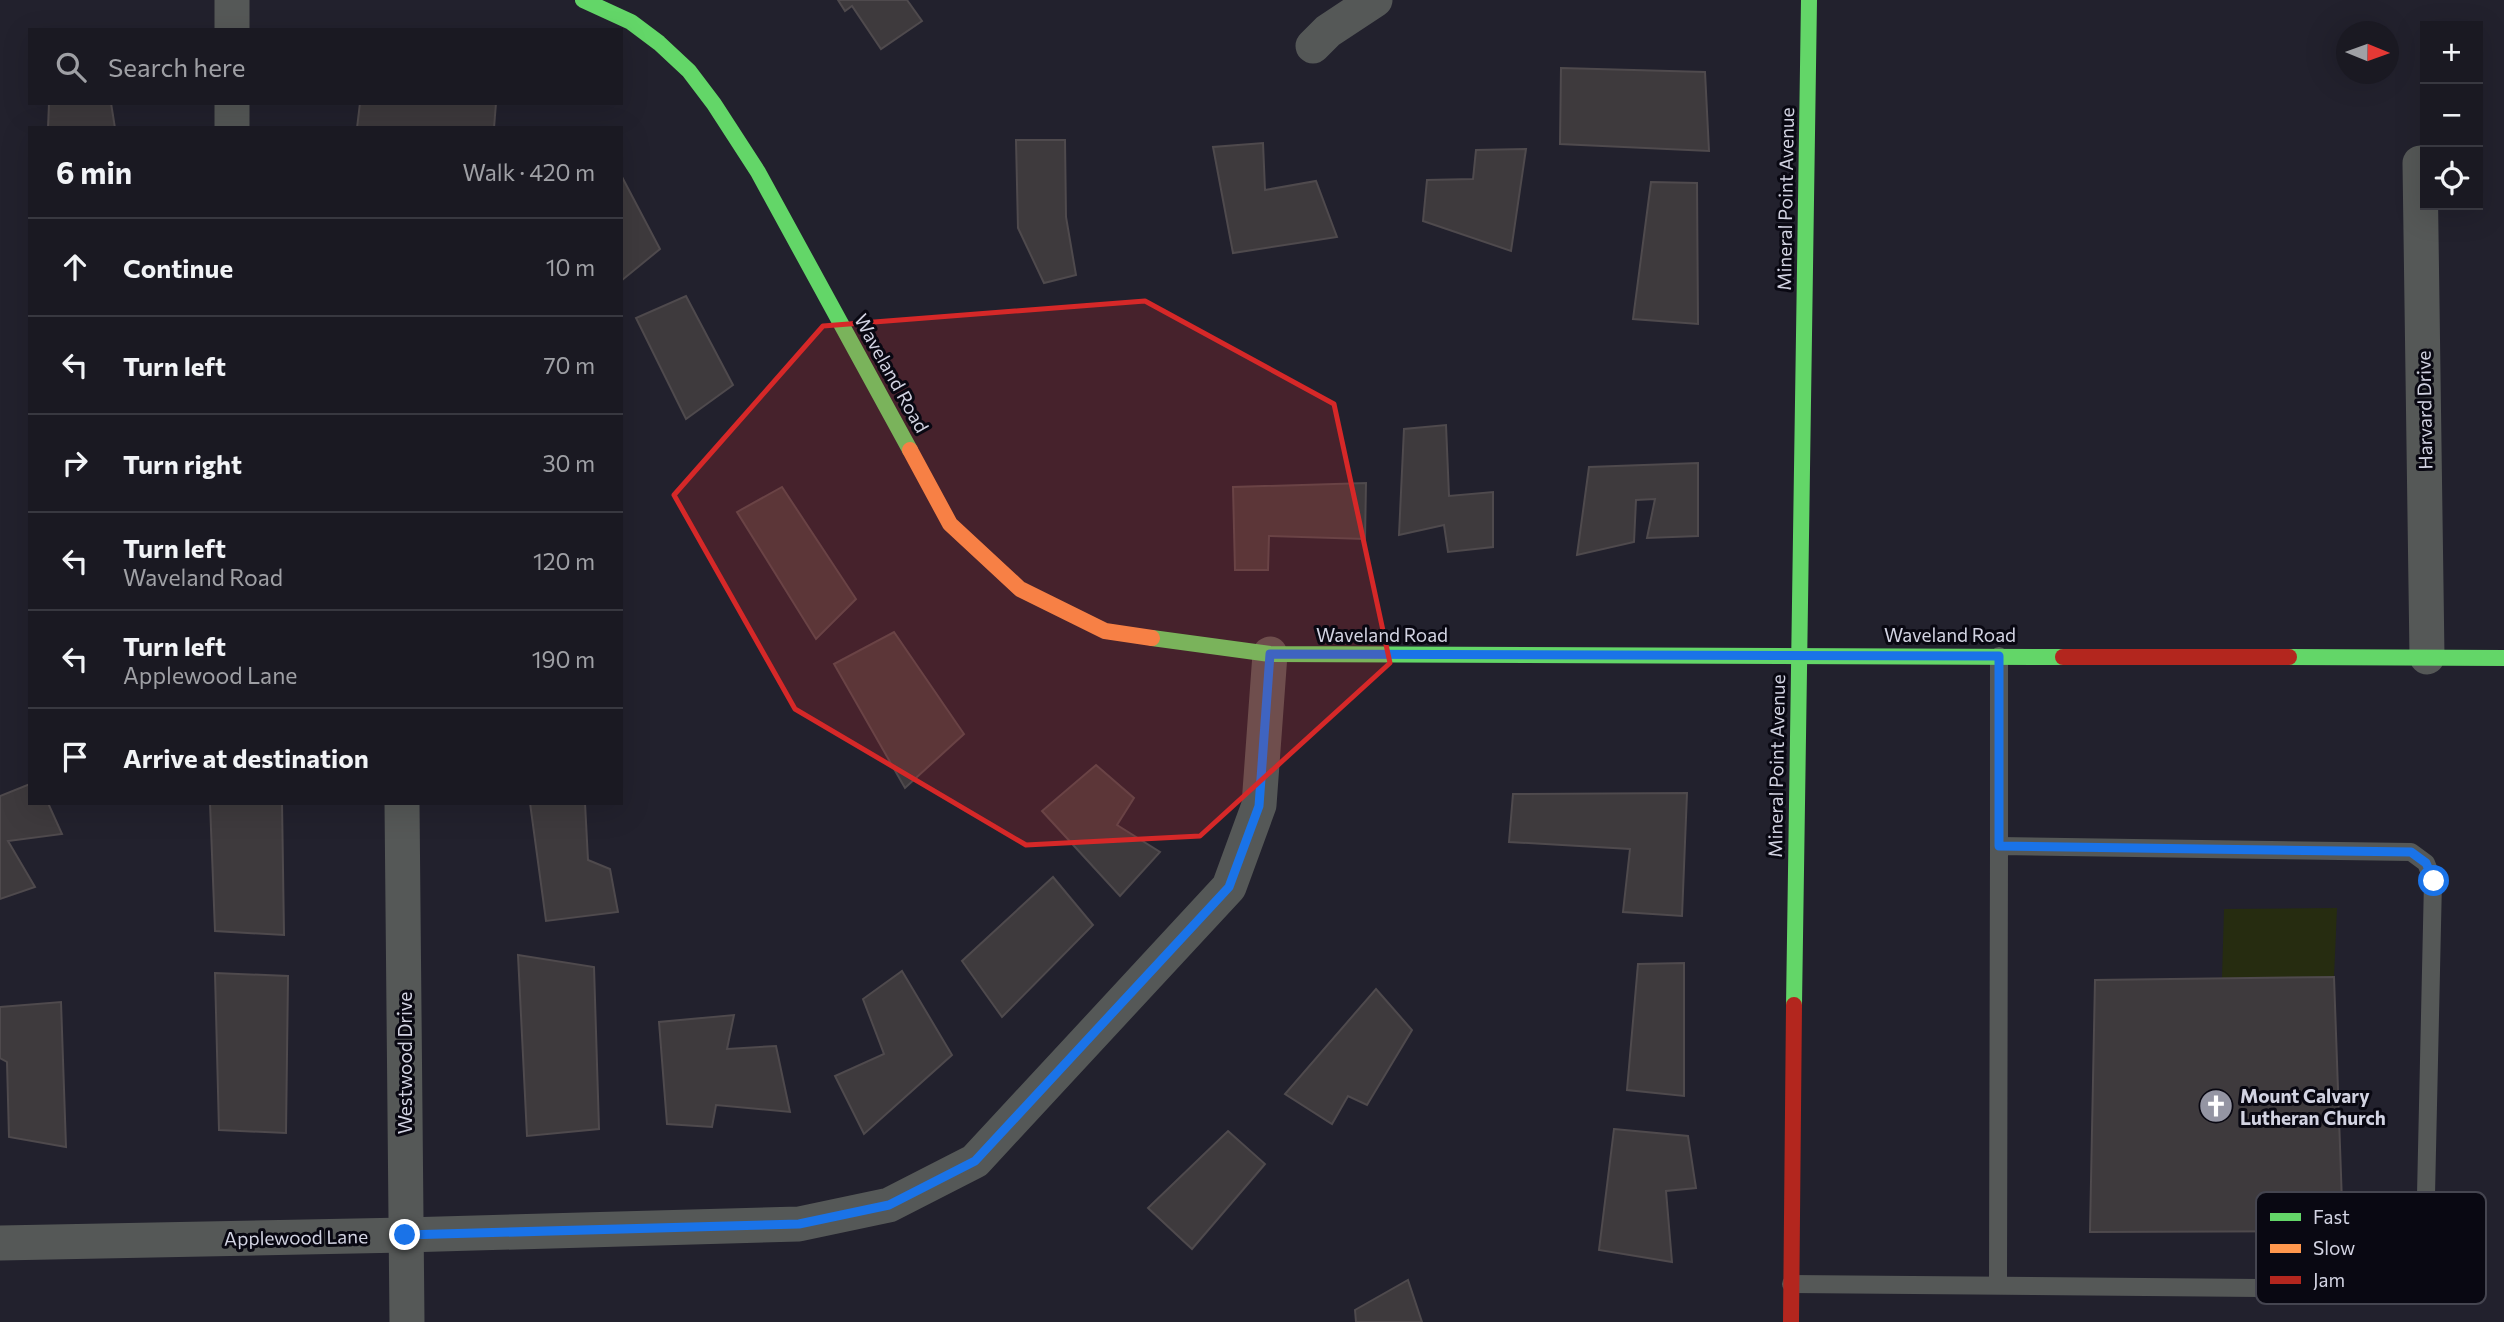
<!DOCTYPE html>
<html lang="en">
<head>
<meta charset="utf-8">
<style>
  :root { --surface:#1a1922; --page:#27262f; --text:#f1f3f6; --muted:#9fa0a5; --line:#383840 }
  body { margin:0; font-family:Commissioner,sans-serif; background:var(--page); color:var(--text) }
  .controls { position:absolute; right:21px; top:21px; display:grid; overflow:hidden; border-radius:0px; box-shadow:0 7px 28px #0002 }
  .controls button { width:63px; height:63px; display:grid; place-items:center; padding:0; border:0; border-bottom:2px solid var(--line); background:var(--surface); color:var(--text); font:35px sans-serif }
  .compass { position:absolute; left:2336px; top:21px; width:63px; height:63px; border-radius:50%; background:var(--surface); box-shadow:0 7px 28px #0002; rotate:91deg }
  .stop { position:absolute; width:21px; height:21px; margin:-16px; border:5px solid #1a73e8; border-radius:50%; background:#fff }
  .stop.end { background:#1a73e8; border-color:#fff; box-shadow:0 2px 7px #0008 }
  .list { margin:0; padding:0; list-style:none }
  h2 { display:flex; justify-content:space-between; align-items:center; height:91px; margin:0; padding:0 28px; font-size:30px }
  h2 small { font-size:23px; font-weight:400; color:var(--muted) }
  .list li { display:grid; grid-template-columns:46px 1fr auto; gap:21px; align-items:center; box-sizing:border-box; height:98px; padding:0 28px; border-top:2px solid var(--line) }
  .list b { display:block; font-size:26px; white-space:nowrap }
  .list p { margin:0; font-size:23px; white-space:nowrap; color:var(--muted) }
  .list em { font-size:23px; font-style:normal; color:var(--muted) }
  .icon { flex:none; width:38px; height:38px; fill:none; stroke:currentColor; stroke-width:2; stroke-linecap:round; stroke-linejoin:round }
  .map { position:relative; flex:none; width:2504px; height:1322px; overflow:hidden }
  .search { position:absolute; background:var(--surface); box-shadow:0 7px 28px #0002; left:28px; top:28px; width:595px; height:77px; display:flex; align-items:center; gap:18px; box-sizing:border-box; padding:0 24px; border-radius:0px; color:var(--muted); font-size:26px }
  .panel { position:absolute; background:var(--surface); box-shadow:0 7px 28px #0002; left:28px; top:126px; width:595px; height:679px; border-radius:0px }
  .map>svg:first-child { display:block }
  .green { fill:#262c10 }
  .building { fill:#3e3a3d; stroke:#4f4a4d; stroke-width:2 }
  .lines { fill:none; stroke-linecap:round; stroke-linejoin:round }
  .lane { stroke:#555857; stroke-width:18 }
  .street { stroke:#555857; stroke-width:35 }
  .fast { stroke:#63d668; stroke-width:16 }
  .slow { stroke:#ff974d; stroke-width:16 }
  .jam { stroke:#b3261e; stroke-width:16 }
  .route { stroke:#1a73e8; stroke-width:9 }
  .marked { fill:#d62828; fill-opacity:0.2; stroke:#d62828; stroke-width:5; stroke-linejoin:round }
  .labels { text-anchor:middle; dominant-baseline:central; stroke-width:6; stroke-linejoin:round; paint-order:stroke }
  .street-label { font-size:19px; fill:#d2d3e2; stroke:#090812 }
  .poi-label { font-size:19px; font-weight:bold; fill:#d2d3e2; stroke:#090812; text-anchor:start }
  .key { fill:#090812; stroke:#454550; stroke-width:2 }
  .key-label { font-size:19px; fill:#d2d3e2 }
</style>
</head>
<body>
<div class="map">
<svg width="2504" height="1322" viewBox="0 0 2504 1322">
  <rect width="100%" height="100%" fill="#22212d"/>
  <polygon class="green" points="2337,908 2334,977 2222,978 2224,909"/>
  <g class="building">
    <polygon points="838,0 907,0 922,21 881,49 852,6 845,11"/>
    <polygon points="1561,68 1705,72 1709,151 1560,144"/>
    <polygon points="49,103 111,103 115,128 48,128"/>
    <polygon points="360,103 496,103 494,128 357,128"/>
    <polygon points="1016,140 1065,140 1066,217 1076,275 1044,283 1018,228"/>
    <polygon points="1263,143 1265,190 1316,181 1337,237 1233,253 1213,147"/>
    <polygon points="1526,149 1511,251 1423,221 1427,180 1473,179 1476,150"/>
    <polygon points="621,175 660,249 621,281"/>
    <polygon points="1651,182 1697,183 1698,324 1633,319"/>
    <polygon points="686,296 733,385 686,419 636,318"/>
    <polygon points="1446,425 1449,496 1493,492 1493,547 1448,552 1444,525 1399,535 1404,429"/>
    <polygon points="1698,463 1698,536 1647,538 1655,499 1636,500 1634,542 1577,555 1589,467"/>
    <polygon points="1366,483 1365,539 1269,536 1268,570 1235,570 1233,487"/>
    <polygon points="782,487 856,599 816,639 737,512"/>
    <polygon points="894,632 964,734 905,788 834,664"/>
    <polygon points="1096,765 1134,798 1117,825 1160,852 1120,896 1042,811"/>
    <polygon points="30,784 30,803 48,803 62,834 8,841 35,887 0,899 0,796"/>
    <polygon points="1687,793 1682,916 1623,912 1630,849 1509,842 1513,794"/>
    <polygon points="210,803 282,803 284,935 215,931"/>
    <polygon points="530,803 585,803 588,860 610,869 618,912 546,921"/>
    <polygon points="1053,877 1093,925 1002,1017 962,961"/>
    <polygon points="518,955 594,967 599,1129 527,1136"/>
    <polygon points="1684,963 1684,1096 1627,1090 1638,964"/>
    <polygon points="902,971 952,1055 864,1134 835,1076 884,1054 863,999"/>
    <polygon points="215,973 288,976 286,1133 219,1130"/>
    <polygon points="2334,977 2343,1231 2090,1232 2095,980"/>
    <polygon points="1376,989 1412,1030 1367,1105 1348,1096 1332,1124 1285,1094"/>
    <polygon points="61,1002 66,1147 9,1137 7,1062 0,1058 0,1007"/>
    <polygon points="734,1015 727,1049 776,1046 790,1112 716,1105 712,1127 667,1124 659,1022"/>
    <polygon points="1614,1129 1688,1136 1696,1188 1666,1191 1672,1262 1599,1250"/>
    <polygon points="1228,1131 1265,1164 1192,1249 1148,1208"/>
    <polygon points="1408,1280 1422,1322 1356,1322 1355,1310"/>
  </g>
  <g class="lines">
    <g class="lane">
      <polyline points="1999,656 1999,846"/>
      <path d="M1791 1284 2369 1289C2404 1279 2412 1275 2425 1240L2433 881 2426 863 2411 852 1999 846 1998 1286"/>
    </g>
    <g class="street">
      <polyline points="232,0 232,30"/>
      <polyline points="1313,46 1328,31 1375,0"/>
      <polyline points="232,103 232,128"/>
      <polyline points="2420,163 2427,657"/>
      <polyline points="402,803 407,1322"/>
      <polyline points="0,1243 405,1235 799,1224 889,1205 975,1161 1229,887 1259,805 1270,654"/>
    </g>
    <g class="fast">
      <polyline points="583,0 631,22 659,43 689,71 714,104 758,172 910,450"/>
      <polyline points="1152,638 1270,654 2063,657"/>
      <polyline points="2289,657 2504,658"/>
      <polyline points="1794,1005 1809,0"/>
    </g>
    <polyline class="slow" points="910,450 950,524 1020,589 1105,631 1152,638"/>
    <g class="jam">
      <polyline points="2063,657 2289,657"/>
      <polyline points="1791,1322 1794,1005"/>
    </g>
  </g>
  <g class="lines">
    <polyline class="route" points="405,1235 799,1224 889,1205 975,1161 1229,887 1259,806 1270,654 1999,656 1999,846 2411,852 2426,863 2434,881"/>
  </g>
  <path class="marked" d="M1145 301 1334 404 1390 663 1200 836 1026 845 795 709 674 495 823 326Z"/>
  <defs>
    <g id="church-disc" transform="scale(1.75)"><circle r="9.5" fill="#9495a3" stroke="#090812"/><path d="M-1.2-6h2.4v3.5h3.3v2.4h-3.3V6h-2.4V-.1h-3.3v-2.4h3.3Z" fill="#fff"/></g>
  </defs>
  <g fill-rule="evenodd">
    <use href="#church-disc" x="2216" y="1106"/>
  </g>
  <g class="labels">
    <g class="street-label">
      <text transform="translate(1785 199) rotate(-89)">Mineral Point Avenue</text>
      <text transform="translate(892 373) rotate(61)">Waveland Road</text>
      <text transform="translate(2424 410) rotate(-91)">Harvard Drive</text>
      <text x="1382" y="634">Waveland Road</text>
      <text x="1950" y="634">Waveland Road</text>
      <text transform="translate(1776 766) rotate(-89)">Mineral Point Avenue</text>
      <text transform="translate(404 1063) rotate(-90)">Westwood Drive</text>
      <text transform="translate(296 1237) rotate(-1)">Applewood Lane</text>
    </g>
    <g class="poi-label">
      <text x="2240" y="1095">Mount Calvary<tspan x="2240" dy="22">Lutheran Church</tspan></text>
    </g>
  </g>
  <rect x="2256" y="1192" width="230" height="112" rx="10" class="key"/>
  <rect x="2270" y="1213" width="31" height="8" fill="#63d668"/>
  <rect x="2270" y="1244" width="31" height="9" fill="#ff974d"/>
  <rect x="2270" y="1276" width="31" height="8" fill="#b3261e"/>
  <g class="key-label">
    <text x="2313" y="1224">Fast</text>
    <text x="2313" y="1255">Slow</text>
    <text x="2313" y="1287">Jam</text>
  </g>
</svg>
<div class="controls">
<button>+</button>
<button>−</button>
<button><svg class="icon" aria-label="locate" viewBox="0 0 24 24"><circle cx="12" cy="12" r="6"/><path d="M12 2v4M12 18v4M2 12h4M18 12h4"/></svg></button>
</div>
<svg class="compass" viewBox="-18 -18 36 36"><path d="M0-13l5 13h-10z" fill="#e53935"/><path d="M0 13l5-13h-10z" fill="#9fa0a5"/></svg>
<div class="stop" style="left:2434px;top:881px"></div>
<div class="stop end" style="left:405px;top:1235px"></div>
<div class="search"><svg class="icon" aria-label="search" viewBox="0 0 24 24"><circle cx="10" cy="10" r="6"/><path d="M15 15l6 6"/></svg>Search here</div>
<section class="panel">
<h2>6 min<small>Walk · 420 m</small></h2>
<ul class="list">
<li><svg class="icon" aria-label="ahead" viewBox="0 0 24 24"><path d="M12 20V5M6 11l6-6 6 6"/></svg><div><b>Continue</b></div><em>10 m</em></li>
<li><svg class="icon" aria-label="left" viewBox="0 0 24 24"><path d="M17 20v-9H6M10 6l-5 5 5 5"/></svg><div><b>Turn left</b></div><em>70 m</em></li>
<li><svg class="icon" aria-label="right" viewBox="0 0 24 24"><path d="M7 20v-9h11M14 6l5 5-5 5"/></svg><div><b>Turn right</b></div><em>30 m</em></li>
<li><svg class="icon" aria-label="left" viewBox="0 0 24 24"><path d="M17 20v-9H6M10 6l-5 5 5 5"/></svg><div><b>Turn left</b><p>Waveland Road</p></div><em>120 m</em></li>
<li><svg class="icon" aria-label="left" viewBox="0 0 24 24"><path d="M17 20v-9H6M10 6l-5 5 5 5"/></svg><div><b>Turn left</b><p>Applewood Lane</p></div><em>190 m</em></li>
<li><svg class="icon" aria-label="arrive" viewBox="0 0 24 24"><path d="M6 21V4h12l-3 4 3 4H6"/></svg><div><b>Arrive at destination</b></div></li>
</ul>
</section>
</div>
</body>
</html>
